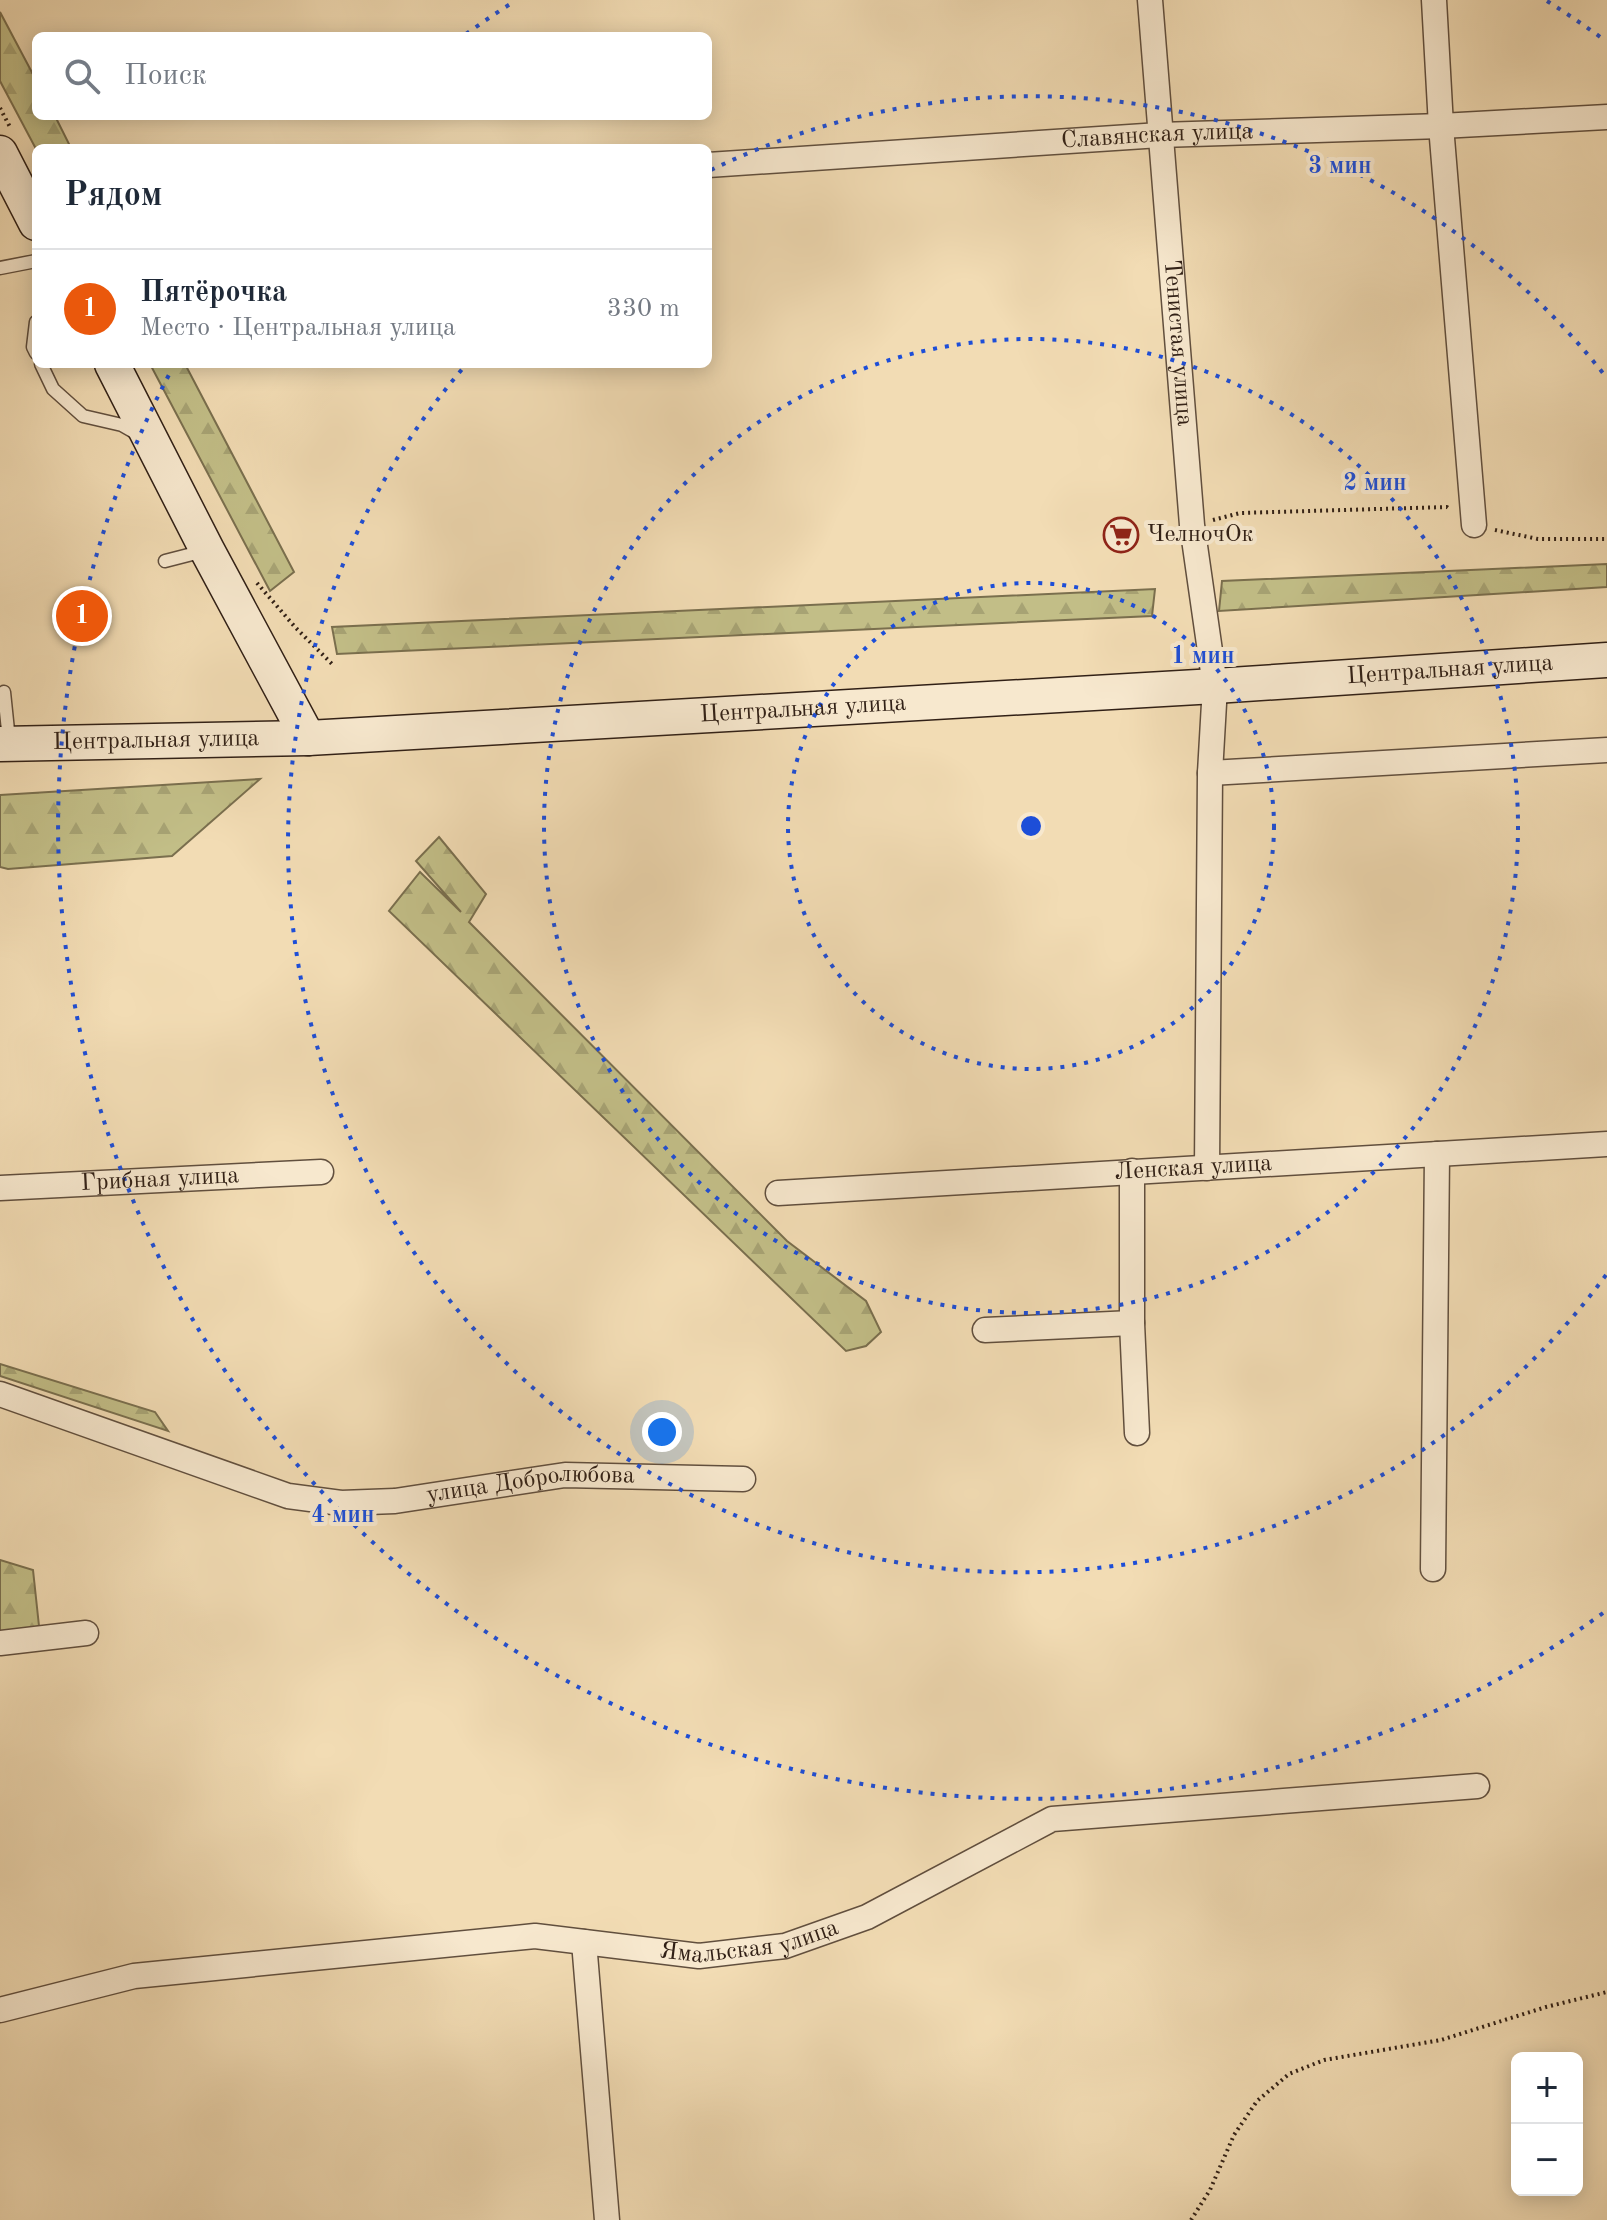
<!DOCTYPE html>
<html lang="ru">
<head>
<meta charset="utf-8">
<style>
  :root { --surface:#fff; --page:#f6f6f7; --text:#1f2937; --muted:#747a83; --line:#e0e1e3; --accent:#ea580c }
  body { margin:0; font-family:"Old Standard TT",serif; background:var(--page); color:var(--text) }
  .controls { position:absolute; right:24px; bottom:24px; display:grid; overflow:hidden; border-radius:12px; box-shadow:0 4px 20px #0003 }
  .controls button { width:72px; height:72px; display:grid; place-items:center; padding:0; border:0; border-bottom:2px solid var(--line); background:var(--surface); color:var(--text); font:40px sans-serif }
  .you { position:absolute; left:662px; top:1432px; width:28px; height:28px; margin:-20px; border:6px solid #fff; border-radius:50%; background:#1a73e8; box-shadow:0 0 0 12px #1a73e833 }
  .badge { display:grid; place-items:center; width:52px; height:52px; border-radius:50%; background:var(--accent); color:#fff; font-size:26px; font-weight:700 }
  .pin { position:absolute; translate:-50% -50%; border:4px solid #fff; box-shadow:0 2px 8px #0006 }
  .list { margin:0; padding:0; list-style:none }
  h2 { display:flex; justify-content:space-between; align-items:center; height:104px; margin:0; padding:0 32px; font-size:34px }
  h2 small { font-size:26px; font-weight:400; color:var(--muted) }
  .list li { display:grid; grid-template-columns:52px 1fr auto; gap:24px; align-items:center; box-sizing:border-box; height:120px; padding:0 32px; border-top:2px solid var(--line) }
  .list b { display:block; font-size:30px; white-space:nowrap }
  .list p { margin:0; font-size:26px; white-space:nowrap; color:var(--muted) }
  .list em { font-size:26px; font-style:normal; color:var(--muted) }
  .icon { flex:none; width:44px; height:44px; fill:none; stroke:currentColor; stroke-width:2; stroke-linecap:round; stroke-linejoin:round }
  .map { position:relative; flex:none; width:1607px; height:2220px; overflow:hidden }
  .search { position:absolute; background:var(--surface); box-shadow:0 4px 20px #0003; left:32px; top:32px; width:680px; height:88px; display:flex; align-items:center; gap:20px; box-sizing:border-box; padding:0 28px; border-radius:12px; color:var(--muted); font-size:30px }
  .panel { position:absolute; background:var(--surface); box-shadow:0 4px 20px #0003; left:32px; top:144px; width:680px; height:224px; border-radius:12px }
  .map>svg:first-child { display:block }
  .forest { fill:url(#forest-firs); stroke:#7a6f4e; stroke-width:2 }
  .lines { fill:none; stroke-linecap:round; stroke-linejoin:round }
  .lane-casing { stroke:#614f3e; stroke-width:15 }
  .street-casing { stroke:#614f3e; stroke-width:27 }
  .secondary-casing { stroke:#312016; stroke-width:37 }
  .path { stroke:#312016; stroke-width:4; stroke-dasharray:2 4; stroke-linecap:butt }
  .lane { stroke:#f7e8ce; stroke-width:12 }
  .street { stroke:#f7e8ce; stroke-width:24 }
  .secondary { stroke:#f7e8ce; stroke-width:34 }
  .ring { fill:none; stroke:#1d4ed8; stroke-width:4; stroke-dasharray:4 8 }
  .labels { text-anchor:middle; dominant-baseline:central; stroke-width:8; stroke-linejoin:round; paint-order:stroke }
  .street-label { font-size:24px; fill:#312016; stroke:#f7e8ce }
  .poi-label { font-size:24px; fill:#312016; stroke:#f7e8ce; text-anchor:start }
  .centre { fill:#1d4ed8; stroke:#f7e8ce; stroke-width:4 }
  .ring-label { font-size:24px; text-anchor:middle; font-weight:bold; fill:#1d4ed8; stroke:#f7e8ce; stroke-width:8; stroke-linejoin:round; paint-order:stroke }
</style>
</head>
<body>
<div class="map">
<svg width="1607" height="2220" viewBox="0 0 1607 2220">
  <defs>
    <pattern id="forest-firs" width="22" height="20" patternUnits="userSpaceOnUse" patternTransform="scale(2)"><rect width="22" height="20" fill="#c2be87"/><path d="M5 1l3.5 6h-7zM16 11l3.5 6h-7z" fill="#a7a374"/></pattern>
  </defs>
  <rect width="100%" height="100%" fill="#f2dcb4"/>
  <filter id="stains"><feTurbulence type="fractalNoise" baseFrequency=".0025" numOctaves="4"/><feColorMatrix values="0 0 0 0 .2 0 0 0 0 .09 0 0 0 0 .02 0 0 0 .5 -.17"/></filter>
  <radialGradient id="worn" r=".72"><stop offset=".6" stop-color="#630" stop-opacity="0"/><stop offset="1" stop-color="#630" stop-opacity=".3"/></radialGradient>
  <g class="forest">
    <polygon points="0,12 36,80 36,116 55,116 71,148 36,149 0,81"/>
    <polygon points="150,364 185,364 294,572 270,591"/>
    <polygon points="1607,564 1607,587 1219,611 1222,581"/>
    <polygon points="1155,589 1152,616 337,654 332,627"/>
    <polygon points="260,779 172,856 8,869 0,867 0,795"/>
    <polygon points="439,837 486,894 469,922 787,1241 866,1301 881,1332 866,1346 846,1351 389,911 420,872 461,912 416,861"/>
    <polygon points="0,1364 155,1412 168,1431 0,1376"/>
    <polygon points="0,1560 33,1570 39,1626 0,1642"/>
  </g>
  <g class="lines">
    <g class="lane-casing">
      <g id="lane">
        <polyline points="0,268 36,261"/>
        <polyline points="36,322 33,347 36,353"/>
        <polyline points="41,364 53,389 83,416 122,425 136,433"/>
        <polyline points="165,561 204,551"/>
        <polyline points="4,692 9,740"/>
      </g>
    </g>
    <g class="street-casing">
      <g id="street">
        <path id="s1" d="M1150 0 1192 525 1215 686 1210 773 1207 1168"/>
        <polyline points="1434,0 1441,126 1474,525"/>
        <path id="s2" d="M708 165 1160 135 1441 126 1607 117"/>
        <polyline points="1210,773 1607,750"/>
        <polyline points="1132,1171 1132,1323 1137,1433"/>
        <path id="s3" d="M0 1188 321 1172"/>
        <path id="s4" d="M778 1193 1607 1144"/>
        <polyline points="985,1330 1132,1323"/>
        <path id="s5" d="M0 1394 288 1496 341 1503 395 1501 565 1475 743 1479"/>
        <polyline points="1433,1569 1437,1154"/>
        <polyline points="0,1643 86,1633"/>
        <polyline points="584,1942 607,2220"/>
        <path id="s6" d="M0 2010 134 1976 535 1936 699 1956 785 1946 867 1917 1052 1819 1477 1786"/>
      </g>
    </g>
    <g class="secondary-casing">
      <g id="secondary">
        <polyline points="0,153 36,223"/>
        <polyline points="112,364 207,550 308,738"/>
        <path id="s7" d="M0 744 308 738 1215 686 1607 660"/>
      </g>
    </g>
    <g class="path">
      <polyline points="0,108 10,127"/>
      <polyline points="1213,520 1240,513 1447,507 1451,510"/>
      <polyline points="1495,530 1538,539 1607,539"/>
      <polyline points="257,583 295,627 333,665"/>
      <polyline points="1191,2220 1210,2190 1234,2135 1257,2101 1289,2074 1324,2060 1441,2040 1546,2007 1607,1992"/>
    </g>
    <use href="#lane" class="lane"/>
    <use href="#street" class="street"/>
    <use href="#secondary" class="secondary"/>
  </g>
  <g class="ring">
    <circle cx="1031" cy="826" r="243"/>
    <circle cx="1031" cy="826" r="487"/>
    <path d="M1606 1275A730 730 0 1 1 464 367M711 170A730 730 0 0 1 1606 377"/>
    <path d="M1603 1613A973 973 0 0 1 172 369M466 34A973 973 0 0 1 515 1M1547 1A973 973 0 0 1 1603 39"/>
  </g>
  <defs>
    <g id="supermarket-ring" transform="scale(1.8)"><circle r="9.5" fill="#f7e8ce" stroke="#8f2418" stroke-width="1.5"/><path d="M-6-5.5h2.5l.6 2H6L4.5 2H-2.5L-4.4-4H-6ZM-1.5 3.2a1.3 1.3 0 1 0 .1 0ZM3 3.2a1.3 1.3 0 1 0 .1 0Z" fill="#8f2418"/></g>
  </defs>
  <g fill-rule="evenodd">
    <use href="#supermarket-ring" x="1121" y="535"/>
  </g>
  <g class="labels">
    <g class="street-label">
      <text stroke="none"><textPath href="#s2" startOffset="450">Славянская улица</textPath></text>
      <text stroke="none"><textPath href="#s1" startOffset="344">Тенистая улица</textPath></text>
      <text stroke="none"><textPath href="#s7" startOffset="1452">Центральная улица</textPath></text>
      <text stroke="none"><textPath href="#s7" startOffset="804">Центральная улица</textPath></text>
      <text stroke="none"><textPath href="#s7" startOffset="156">Центральная улица</textPath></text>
      <text stroke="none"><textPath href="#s4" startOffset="416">Ленская улица</textPath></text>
      <text stroke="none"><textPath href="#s3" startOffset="160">Грибная улица</textPath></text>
      <text stroke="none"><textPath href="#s5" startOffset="550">улица Добролюбова</textPath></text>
      <text stroke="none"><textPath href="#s6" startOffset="758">Ямальская улица</textPath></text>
    </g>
    <g class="poi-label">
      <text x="1147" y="535">ЧелночОк</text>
    </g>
  </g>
  <circle cx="1031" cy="826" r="12" class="centre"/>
  <g class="ring-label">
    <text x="1340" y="173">3 мин</text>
    <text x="1375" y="490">2 мин</text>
    <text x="1203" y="663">1 мин</text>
    <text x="343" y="1522">4 мин</text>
  </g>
  <rect width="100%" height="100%" filter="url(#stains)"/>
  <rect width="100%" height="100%" fill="url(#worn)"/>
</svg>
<div class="controls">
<button>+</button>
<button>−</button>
</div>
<div class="you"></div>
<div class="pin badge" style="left:82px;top:616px">1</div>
<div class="search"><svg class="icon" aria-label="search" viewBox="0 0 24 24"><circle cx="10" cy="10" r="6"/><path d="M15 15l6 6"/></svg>Поиск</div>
<section class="panel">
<h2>Рядом<small></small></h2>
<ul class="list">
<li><span class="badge">1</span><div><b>Пятёрочка</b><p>Место · Центральная улица</p></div><em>330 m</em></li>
</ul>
</section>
</div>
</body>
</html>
